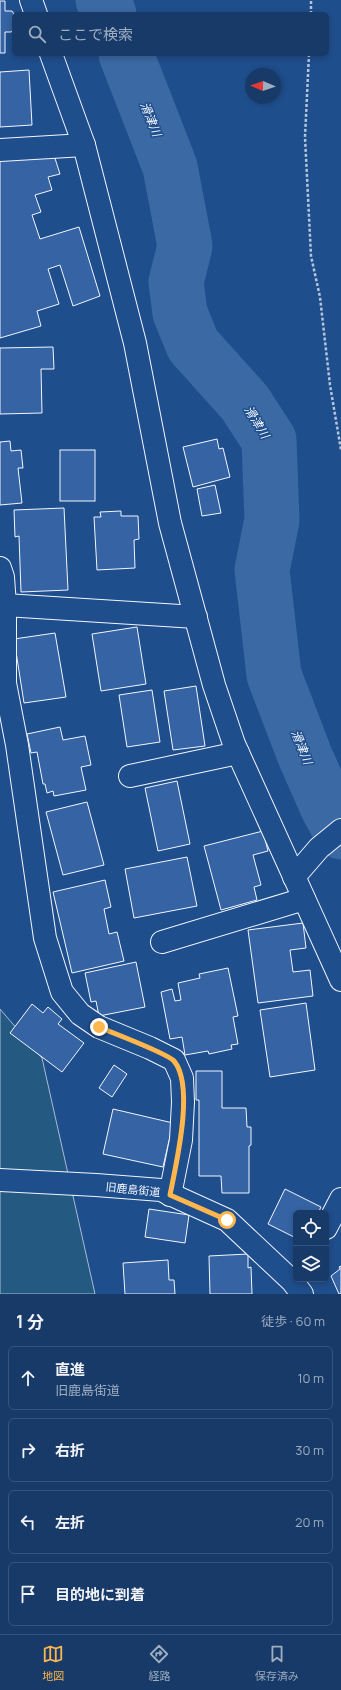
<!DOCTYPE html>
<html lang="ja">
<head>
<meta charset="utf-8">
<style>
  :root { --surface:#173a69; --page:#244571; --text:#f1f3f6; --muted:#9eadc0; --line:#36547d; --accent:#ffb74d }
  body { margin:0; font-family:Manrope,"Noto Sans JP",sans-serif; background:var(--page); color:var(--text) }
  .controls { position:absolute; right:12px; bottom:12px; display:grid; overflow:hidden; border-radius:6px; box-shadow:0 2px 6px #0003 }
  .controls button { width:36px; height:36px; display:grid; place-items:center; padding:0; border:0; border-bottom:1px solid var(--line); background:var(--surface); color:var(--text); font:20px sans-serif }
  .compass { position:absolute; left:245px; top:68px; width:36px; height:36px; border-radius:50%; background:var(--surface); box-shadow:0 2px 6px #0003; rotate:272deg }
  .stop { position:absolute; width:12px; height:12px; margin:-9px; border:3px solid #ffb74d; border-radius:50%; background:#fff }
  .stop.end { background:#ffb74d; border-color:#fff; box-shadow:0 1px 4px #0008 }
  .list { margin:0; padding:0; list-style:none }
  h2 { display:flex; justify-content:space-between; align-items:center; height:52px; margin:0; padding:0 16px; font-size:17px }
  h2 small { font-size:13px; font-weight:400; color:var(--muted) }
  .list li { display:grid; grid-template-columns:26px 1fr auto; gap:12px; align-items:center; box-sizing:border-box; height:64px; margin:0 8px 8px; padding:0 8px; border:1px solid var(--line); border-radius:6px }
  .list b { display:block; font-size:15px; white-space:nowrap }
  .list p { margin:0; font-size:13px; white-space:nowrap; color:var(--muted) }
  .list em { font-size:13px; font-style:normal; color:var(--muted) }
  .icon { flex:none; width:22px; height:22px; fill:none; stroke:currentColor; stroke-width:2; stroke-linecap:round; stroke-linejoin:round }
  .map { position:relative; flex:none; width:341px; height:1294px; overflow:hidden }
  .search { position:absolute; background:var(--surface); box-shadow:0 2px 6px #0003; left:12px; right:12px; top:12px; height:44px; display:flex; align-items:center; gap:10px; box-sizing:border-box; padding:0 14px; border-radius:6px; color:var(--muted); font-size:15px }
  .sheet { height:340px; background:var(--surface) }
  nav { display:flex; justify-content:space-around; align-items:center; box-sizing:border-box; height:56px; border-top:1px solid var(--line); background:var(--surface); font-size:11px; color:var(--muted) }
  nav a { display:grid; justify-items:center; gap:2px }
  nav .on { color:var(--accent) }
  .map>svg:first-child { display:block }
  .green { fill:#245a82; stroke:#a8bbd7 }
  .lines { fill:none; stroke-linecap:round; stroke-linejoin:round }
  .river { stroke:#3b69a3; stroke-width:55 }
  .building { fill:#3563a3; stroke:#f2f6ff }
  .minor-casing { stroke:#f2f6ff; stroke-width:24 }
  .path { stroke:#b3c4dc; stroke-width:2.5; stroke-dasharray:3 2; stroke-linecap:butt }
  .minor { stroke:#1f4e8c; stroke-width:22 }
  .route { stroke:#ffb74d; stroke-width:5 }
  .labels { text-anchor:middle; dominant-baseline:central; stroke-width:3; stroke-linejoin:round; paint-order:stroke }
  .street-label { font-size:11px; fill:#f2f6ff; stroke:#1f4e8c }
  .water-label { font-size:12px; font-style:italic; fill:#f2f6ff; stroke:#1f4e8c }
</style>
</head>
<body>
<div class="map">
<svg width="341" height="1294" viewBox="0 0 341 1294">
  <rect width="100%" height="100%" fill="#1f4e8c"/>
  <polygon class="green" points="0,1009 42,1058 95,1294 0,1294"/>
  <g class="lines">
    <g class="river">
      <polyline points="103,0 109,14"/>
      <polyline points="126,54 170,167 185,246 176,282 180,313 193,345 245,403 269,440 272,520 262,570 274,675 305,756 327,806 341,832"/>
    </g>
  </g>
  <g class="building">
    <polygon points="0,1 5,1 5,11 12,11 14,14 14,30 11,32 5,32 5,53 0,53"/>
    <polygon points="29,70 32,125 0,127 0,72"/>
    <polygon points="52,149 60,174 48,177 52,190 35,195 41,212 32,215 40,239 79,227 100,296 73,306 60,265 48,269 59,304 37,311 41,326 0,338 0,157"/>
    <polygon points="53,347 54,369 41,369 42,413 0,414 0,348"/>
    <polygon points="217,439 219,449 223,448 230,477 193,487 183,447"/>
    <polygon points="10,441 11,451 21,450 23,468 18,468 22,503 0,505 0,442"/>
    <rect x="60" y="450" width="35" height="51"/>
    <polygon points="215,485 221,513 202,516 197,489"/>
    <polygon points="64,508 68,590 21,592 19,536 15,537 14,510"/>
    <polygon points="121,511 121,516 138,516 139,539 134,540 135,568 97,570 94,517 101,517 100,512"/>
    <polygon points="137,627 146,684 101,691 92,634"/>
    <polygon points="55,633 66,697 24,703 14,639"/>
    <polygon points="196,686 205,746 173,750 164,691"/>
    <polygon points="152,690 160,742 127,747 119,695"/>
    <polygon points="60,727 63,740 85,736 91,765 81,767 86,790 54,796 53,791 47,793 45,784 43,784 37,752 31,753 27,734"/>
    <polygon points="177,781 190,844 158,851 145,788"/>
    <polygon points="87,802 104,865 63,875 46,812"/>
    <polygon points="263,831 268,851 253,855 261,885 254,887 257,900 221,910 204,846"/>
    <polygon points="187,857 197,906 134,918 125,869"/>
    <polygon points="105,880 111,907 104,909 109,934 117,932 124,961 72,973 53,892"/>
    <polygon points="303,923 306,948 290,950 293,972 310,970 313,996 258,1003 248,930"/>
    <polygon points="136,962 145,1007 99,1016 96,1001 91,1002 85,973"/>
    <polygon points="228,968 238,1016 233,1017 238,1044 231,1045 232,1049 209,1054 208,1051 185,1055 182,1037 170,1039 161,992 172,989 175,1001 181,1000 178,983 200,978 199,974"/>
    <polygon points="306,1003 315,1070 270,1077 260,1010"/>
    <polygon points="32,1004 43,1013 48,1007 62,1019 58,1024 84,1043 62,1072 10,1033"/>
    <polygon points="114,1065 127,1074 112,1097 99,1088"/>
    <polygon points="196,1071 222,1071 222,1108 246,1108 247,1127 251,1127 251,1145 249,1146 249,1193 222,1193 221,1176 199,1176 199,1100 196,1100"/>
    <polygon points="113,1109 173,1123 163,1167 103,1154"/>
    <polygon points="285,1189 321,1207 318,1213 296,1213 296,1238 268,1224"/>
    <polygon points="149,1209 189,1215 185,1243 145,1237"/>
    <polygon points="248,1254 248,1268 251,1267 252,1294 210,1294 209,1256"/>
    <polygon points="168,1260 169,1280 174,1280 175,1294 125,1294 123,1263"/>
    <polygon points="341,1266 341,1294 339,1294 331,1276 340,1269 339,1267"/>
  </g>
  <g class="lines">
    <g class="minor-casing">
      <g id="minor">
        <polyline points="31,0 36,14"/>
        <polyline points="51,54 84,145 135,343 170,523 214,685 234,744 341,980"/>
        <polyline points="0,150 84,145"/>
        <polyline points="0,568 3,577 5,605 5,683 17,745 45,938 62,992 80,1014 99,1027 150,1048 174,1060 182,1078 183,1102 181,1140 170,1195"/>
        <polyline points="5,605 196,617"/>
        <polyline points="130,776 238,753"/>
        <polyline points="294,877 319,848 341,830"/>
        <polyline points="162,942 304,899"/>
        <polyline points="0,1180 96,1185 161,1190 227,1220 292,1281 302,1294"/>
        <polyline points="326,1228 341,1199"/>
      </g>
    </g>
    <g class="path">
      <polyline points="311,14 311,0"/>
      <polyline points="309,54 305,137 311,256 320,297 330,385 341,450"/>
    </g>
    <use href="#minor" class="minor"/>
  </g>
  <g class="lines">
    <path class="route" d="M99 1027C112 1033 167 1053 174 1061 195 1086 176 1164 170 1195L227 1220"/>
  </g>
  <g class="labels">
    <g class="street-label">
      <text transform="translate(133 1189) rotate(6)">旧鹿島街道</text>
    </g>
    <g class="water-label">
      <text transform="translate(151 119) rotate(68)">滑津川</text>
      <text transform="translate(257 422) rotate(58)">滑津川</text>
      <text transform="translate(302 747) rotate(68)">滑津川</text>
    </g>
  </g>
</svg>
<div class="controls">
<button><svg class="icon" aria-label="locate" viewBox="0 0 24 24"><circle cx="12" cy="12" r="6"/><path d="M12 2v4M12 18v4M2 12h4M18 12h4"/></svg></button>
<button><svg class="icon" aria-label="layers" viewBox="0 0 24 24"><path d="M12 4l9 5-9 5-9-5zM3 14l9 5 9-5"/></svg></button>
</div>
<svg class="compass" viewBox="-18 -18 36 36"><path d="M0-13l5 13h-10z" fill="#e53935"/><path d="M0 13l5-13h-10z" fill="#9eadc0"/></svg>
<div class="stop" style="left:227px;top:1220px"></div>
<div class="stop end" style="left:99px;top:1027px"></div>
<div class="search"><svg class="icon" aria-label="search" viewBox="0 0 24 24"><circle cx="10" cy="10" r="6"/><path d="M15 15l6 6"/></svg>ここで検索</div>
</div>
<section class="sheet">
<h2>1 分<small>徒歩 · 60 m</small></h2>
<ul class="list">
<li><svg class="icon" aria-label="ahead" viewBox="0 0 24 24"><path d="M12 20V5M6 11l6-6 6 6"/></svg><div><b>直進</b><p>旧鹿島街道</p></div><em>10 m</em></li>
<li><svg class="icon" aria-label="right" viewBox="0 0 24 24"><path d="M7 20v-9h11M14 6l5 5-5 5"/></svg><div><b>右折</b></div><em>30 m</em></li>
<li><svg class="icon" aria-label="left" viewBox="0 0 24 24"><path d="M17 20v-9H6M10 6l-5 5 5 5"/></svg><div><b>左折</b></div><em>20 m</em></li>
<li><svg class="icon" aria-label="arrive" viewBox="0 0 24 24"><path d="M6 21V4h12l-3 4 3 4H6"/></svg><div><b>目的地に到着</b></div></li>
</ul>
</section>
<nav>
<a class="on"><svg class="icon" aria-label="map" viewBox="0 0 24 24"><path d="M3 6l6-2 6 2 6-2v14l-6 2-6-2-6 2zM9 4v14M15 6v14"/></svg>地図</a>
<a><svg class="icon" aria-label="directions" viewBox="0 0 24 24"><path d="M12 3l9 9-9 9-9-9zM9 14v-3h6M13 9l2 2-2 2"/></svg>経路</a>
<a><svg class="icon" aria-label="saved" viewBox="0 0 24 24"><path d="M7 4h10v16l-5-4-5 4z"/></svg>保存済み</a>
</nav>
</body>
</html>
